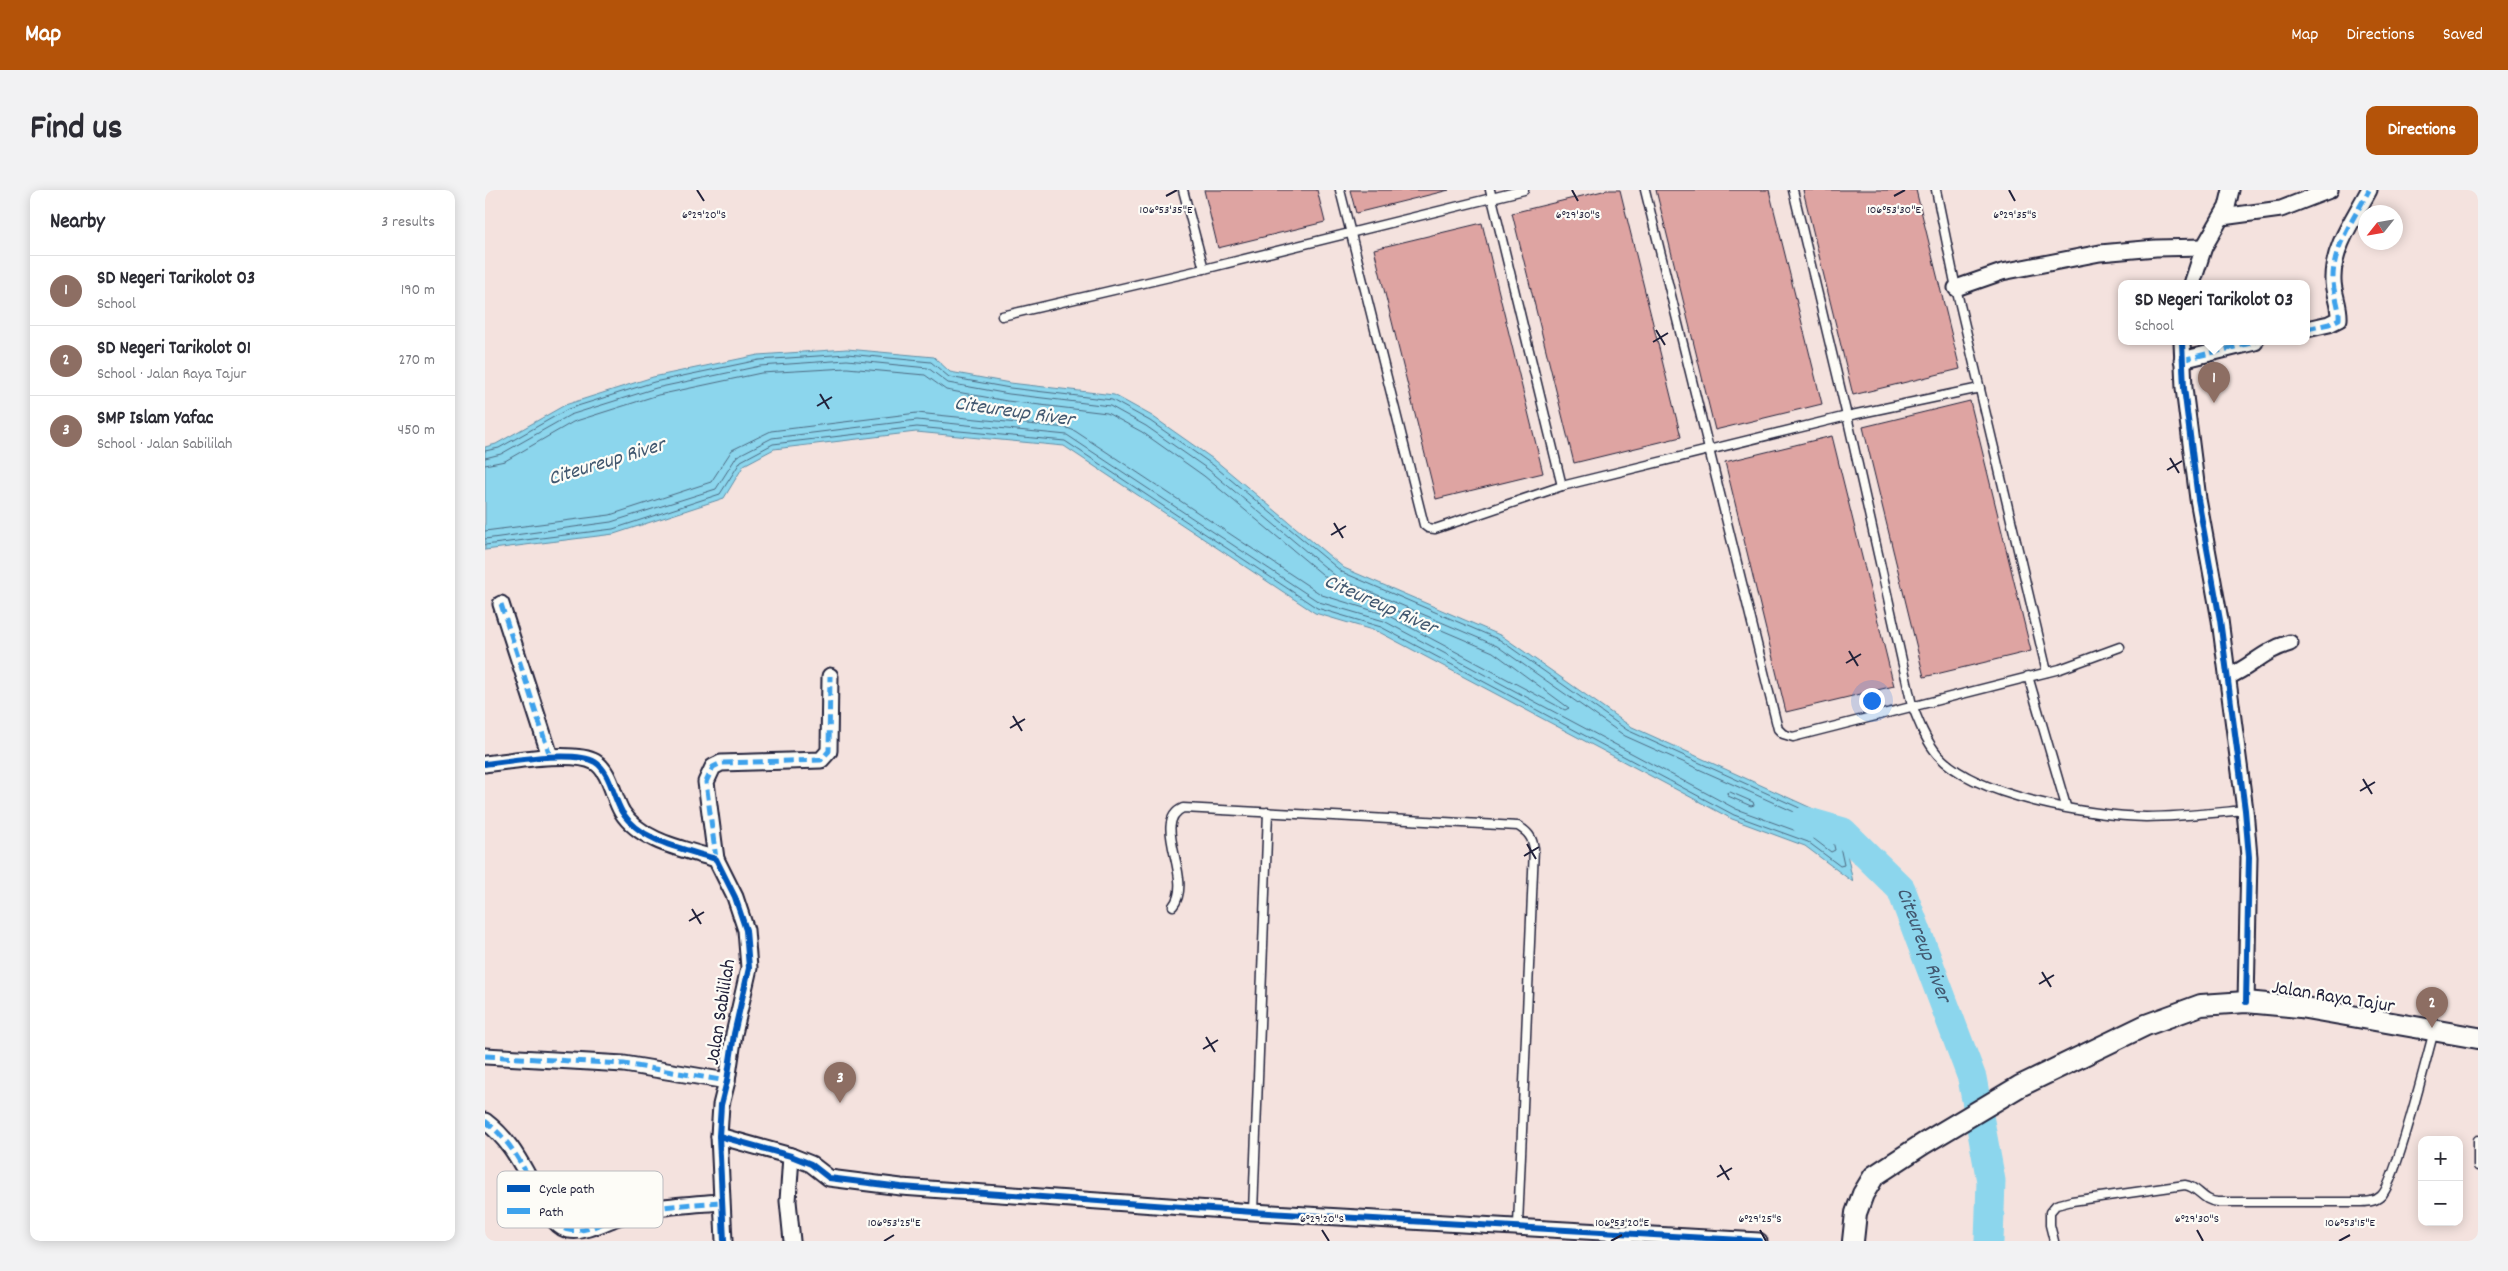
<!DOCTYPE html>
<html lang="en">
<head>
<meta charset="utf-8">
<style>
  :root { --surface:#fff; --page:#f2f2f3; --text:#2b2b33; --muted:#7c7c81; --line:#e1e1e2; --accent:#b45309 }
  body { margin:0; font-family:Dekko,sans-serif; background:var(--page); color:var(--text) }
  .controls { position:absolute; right:15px; bottom:15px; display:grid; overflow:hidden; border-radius:10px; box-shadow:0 2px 12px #0003 }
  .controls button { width:45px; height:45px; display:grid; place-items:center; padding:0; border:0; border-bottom:1px solid var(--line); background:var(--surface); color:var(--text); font:25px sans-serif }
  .compass { position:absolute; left:1873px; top:15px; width:45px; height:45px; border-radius:50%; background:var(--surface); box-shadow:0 2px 12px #0003; rotate:239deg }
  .you { position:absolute; left:1386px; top:510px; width:18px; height:18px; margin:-12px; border:4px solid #fff; border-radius:50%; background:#1a73e8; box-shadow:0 0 0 8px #1a73e833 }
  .badge { display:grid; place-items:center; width:32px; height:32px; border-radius:50%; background:var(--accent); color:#fff; font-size:16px; font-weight:700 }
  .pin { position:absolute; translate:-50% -41px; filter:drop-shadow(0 1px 2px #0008) }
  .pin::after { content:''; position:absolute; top:26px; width:18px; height:15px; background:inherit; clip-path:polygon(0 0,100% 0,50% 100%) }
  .popup { position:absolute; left:1633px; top:90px; width:192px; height:65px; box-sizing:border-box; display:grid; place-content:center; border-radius:10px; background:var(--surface); filter:drop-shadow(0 1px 4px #0005); font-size:16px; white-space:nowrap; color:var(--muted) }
  .popup b { font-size:19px; color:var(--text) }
  .popup::after { content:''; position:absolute; left:50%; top:100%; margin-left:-10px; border:10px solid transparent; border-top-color:var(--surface) }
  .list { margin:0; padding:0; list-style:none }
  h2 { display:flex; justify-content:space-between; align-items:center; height:65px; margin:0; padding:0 20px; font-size:21px }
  h2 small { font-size:16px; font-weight:400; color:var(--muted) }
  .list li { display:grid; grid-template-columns:32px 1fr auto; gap:15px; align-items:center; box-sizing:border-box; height:70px; padding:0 20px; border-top:1px solid var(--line) }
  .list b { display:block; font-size:19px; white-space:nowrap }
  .list p { margin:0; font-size:16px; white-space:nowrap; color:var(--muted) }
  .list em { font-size:16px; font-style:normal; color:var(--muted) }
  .map { position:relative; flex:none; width:1993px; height:1051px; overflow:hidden; border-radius:10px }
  header { display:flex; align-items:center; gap:30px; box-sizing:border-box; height:70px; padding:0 25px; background:var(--accent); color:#fff }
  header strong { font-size:24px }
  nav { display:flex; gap:28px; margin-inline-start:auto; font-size:18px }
  .intro { display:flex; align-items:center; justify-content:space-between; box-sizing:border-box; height:120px; padding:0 30px }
  h1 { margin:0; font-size:35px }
  .button { padding:12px 22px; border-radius:10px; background:var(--accent); color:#fff; font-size:18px; font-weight:700 }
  main { display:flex; gap:30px; padding:0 30px }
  aside { flex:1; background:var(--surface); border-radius:10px; box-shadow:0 2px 12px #0003 }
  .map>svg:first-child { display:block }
  .water { fill:#8cd6ed; stroke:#628ea6 }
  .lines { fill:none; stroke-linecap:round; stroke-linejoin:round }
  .shore { stroke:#4c6a82; stroke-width:1 }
  .river { stroke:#8cd6ed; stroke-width:29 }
  .building { fill:#dea4a2; stroke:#22223b }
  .service-casing { stroke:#22223b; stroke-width:11 }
  .minor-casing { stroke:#22223b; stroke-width:19 }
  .secondary-casing { stroke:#22223b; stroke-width:24 }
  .service { stroke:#fdfcf7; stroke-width:8 }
  .minor { stroke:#fdfcf7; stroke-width:15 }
  .secondary { stroke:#fdfcf7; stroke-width:20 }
  .quiet { stroke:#3ea2ec; stroke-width:5; stroke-dasharray:10 5; stroke-linecap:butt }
  .cycleway-casing { stroke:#fdfcf7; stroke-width:9 }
  .cycleway { stroke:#0057b8; stroke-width:6 }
  .ticks { fill:none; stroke:#22223b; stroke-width:2 }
  .labels { text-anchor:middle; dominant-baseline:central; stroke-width:4.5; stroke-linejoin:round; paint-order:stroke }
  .street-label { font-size:20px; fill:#22223b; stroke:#fdfcf7 }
  .water-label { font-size:21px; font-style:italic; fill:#425870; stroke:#fdfcf7 }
  .key { fill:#fdfcf7; stroke:#bbbbbf; stroke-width:1 }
  .key-label { font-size:14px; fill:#22223b }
  .ticks-label { font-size:12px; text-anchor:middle; fill:#22223b; stroke:#fdfcf7; stroke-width:4.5; stroke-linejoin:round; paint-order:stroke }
</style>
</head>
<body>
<header>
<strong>Map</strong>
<nav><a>Map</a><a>Directions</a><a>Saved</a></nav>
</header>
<div class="intro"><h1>Find us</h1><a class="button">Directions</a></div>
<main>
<aside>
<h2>Nearby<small>3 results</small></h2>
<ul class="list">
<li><span class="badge" style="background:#8d6e63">1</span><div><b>SD Negeri Tarikolot 03</b><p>School</p></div><em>190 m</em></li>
<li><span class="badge" style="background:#8d6e63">2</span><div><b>SD Negeri Tarikolot 01</b><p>School · Jalan Raya Tajur</p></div><em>270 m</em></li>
<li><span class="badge" style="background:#8d6e63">3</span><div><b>SMP Islam Yafac</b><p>School · Jalan Sabililah</p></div><em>450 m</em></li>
</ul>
</aside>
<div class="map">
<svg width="1993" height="1051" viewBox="0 0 1993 1051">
  <rect width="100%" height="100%" fill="#f4e2de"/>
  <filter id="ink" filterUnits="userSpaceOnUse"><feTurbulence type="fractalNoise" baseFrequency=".02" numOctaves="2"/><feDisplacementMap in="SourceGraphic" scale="10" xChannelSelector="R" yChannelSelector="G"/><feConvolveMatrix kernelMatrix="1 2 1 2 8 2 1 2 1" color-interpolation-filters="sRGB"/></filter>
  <g filter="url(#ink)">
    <polygon class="water" points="362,159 449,167 465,182 525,193 629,205 667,226 731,271 859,378 1017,446 1145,536 1355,631 1368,692 1320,656 1247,629 894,442 830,423 579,256 431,242 289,259 259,275 239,308 129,344 0,360 0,257 11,254 80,215 168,187 273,165"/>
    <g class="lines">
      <g class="shore">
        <polyline points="0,261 14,258 83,219 169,192 274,170 362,164 446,172 464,187 525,198 627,210 665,231 728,275 857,382 1015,450 1142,540 1350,634 1359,675 1355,676 1323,652 1249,625 896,437 832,418 580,251 432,237 288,254 256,271 235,304 128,339 0,355"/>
        <polyline points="0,268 16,264 85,225 171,198 275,176 362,170 443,178 463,193 524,204 625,216 661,236 724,280 853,388 1012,456 1140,546 1345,638 1350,660 1346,662 1325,646 1251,619 899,431 834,412 582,245 432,230 287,248 252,266 231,299 126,332 0,349"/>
        <polyline points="0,275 20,271 88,232 173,205 276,183 362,178 440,185 461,200 522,211 622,223 657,242 719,286 849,394 1008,462 1084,518 1080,520 902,425 837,405 590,241 582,238 432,223 286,241 247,260 226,292 125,325 0,341"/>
        <polygon points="1245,602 1268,612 1269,615 1266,616 1243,606 1242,603"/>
      </g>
      <path class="river" id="s1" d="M1320 631 1358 642 1416 699 1487 888 1506 991 1504 1051"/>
    </g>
    <g class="building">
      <polygon points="719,0 832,0 840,32 733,58"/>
      <polygon points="865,0 964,0 871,23"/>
      <polygon points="1122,0 1135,0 1196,247 1089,273 1027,23"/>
      <polygon points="1171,0 1284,0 1337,214 1230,240"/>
      <polygon points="1318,0 1431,0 1475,179 1368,205"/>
      <polygon points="997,33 1058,283 951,309 889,59"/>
      <polygon points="1485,211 1546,461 1439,487 1378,237"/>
      <polygon points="1347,246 1409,496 1301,522 1240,272"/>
    </g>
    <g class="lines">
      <g class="service-casing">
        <g id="service">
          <polyline points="698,0 719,79 1039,0"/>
          <polyline points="855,0 939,335 943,338 950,339 1077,296"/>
          <polyline points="1005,0 1077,296 1362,226 1495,198"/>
          <polyline points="1160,0 1293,539 1298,544 1308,547 1575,479 1635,457"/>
          <path d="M1308 0 1362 226 1427 515C1434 533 1441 551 1453 565 1490 607 1607 626 1661 627 1694 627 1728 623 1760 620"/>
          <polyline points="1451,0 1471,98 1562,482"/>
          <polyline points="517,126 719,79"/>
          <polyline points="1543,486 1581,616"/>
          <path d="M688 716C710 689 665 632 698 618L1033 636C1043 642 1047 647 1049 658L1033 1035"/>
          <polyline points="1993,950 1993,976"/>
          <polyline points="768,1022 783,622"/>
          <path d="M1569 1051 1565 1035V1022L1571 1015 1587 1011 1700 995C1714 997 1717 1011 1733 1012H1873C1881 1012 1890 1012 1896 1006 1911 993 1941 869 1949 841"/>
        </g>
      </g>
      <g class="minor-casing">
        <g id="minor">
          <polyline points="1737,27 1796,19 1845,0"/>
          <polyline points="1707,94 1719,57 1742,17 1746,0"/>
          <polyline points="1471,98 1517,82 1615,63 1671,58 1719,57"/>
          <path d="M1822 139 1844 134 1854 129C1855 116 1848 103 1848 90 1847 58 1870 27 1884 0"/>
          <polyline points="1697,152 1699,198 1713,309 1735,430 1760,620 1764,667 1761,812"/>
          <polyline points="1697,170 1770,152"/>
          <polyline points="16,414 65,566"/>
          <path d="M1742 487C1767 477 1777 461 1805 453"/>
          <path d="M0 574C25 571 89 560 110 572 125 581 128 607 137 622 156 652 199 659 231 669L250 707 261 740 264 778 249 844 242 891 236 915 234 946 239 1051"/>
          <polyline points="231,669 221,592 228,577 236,573 336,570 344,561 345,486"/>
          <polyline points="0,866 139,874 242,891"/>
          <path d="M0 931C30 954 38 980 57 1010 64 1021 70 1038 84 1040 97 1043 116 1034 128 1029 162 1016 200 1015 236 1012"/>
          <polyline points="234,946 306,966 326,974 344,988 416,997 768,1022 1274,1051"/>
          <polyline points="306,966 303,1011 307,1051"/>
        </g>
      </g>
      <g class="secondary-casing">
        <polyline id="secondary" points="1368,1051 1371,1023 1378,1004 1389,986 1438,954 1535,896 1661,835 1716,815 1761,812 1815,817 1993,848"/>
      </g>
      <use href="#service" class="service"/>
      <use href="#minor" class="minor"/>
      <use href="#secondary" class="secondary"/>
      <g class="quiet">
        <path d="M1822 139 1844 134 1854 129C1855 116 1848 103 1848 90 1847 58 1870 27 1884 0"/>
        <polyline points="1697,170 1770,152"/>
        <polyline points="16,414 65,566"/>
        <polyline points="231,669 221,592 228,577 236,573 336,570 344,561 345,486"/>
        <polyline points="0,866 139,874 242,891"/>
        <path d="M0 931C30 954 38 980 57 1010 64 1021 70 1038 84 1040 97 1043 116 1034 128 1029 162 1016 200 1015 236 1012"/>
      </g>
      <g class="cycleway-casing">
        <g id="cycleway">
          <polyline points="1697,152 1699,198 1713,309 1735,430 1760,620 1764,667 1761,812"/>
          <path d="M0 574C25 571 89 560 110 572 125 581 128 607 137 622 156 652 199 659 231 669L250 707 261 740 264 778 249 844 242 891 236 915 234 946 239 1051"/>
          <polyline points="234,946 306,966 326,974 344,988 416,997 768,1022 1274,1051"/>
        </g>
      </g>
      <use href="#cycleway" class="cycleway"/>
    </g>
  </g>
  <path class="ticks" d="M212 0 219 11M1087 0 1093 11M1524 0 1530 11M681 6 692 0M1409 6 1420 0M1171 140 1180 155M1168 152 1183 143M335 204 344 219M332 216 347 207M1685 268 1694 283M1682 280 1697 271M849 333 858 348M846 345 861 336M1364 461 1373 476M1361 473 1376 464M528 526 537 541M525 538 540 529M1878 589 1887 604M1875 601 1890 592M1042 654 1051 669M1039 666 1054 657M207 719 216 734M204 731 219 722M1557 782 1566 797M1554 794 1569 785M721 847 730 862M718 859 733 850M1235 975 1244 990M1232 987 1247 978M837 1040 844 1051M1275 1040 1281 1051M1712 1040 1718 1051M399 1051 409 1045M1126 1051 1137 1045M1854 1051 1865 1045"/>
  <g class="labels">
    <g class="street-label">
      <text transform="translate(1848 808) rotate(9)">Jalan Raya Tajur</text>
      <text transform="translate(237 822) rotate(-81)">Jalan Sabililah</text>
    </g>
    <g class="water-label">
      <text transform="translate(529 223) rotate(8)">Citeureup River</text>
      <text transform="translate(122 273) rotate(-17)">Citeureup River</text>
      <text transform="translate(895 416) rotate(24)">Citeureup River</text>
      <text stroke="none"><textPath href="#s1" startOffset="181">Citeureup River</textPath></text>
    </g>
  </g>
  <rect x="12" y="981" width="166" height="57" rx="8" class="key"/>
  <rect x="22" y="995" width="23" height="7" fill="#0057b8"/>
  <rect x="22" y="1018" width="23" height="6" fill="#3ea2ec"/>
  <g class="key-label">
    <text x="54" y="1003">Cycle path</text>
    <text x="54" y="1026">Path</text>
  </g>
  <g class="ticks-label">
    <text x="681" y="23">106°53'35"E</text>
    <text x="1409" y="23">106°53'30"E</text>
    <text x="219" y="28">6°29'20"S</text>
    <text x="1093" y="28">6°29'30"S</text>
    <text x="1530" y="28">6°29'35"S</text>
    <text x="837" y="1032">6°29'20"S</text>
    <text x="1275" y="1032">6°29'25"S</text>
    <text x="1712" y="1032">6°29'30"S</text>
    <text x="409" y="1036">106°53'25"E</text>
    <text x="1137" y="1036">106°53'20"E</text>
    <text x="1865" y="1036">106°53'15"E</text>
  </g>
</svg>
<div class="controls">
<button>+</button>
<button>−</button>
</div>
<svg class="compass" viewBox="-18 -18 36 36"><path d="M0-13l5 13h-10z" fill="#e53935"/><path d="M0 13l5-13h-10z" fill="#7c7c81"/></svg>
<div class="you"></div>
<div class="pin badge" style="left:1729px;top:213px;background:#8d6e63">1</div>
<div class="popup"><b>SD Negeri Tarikolot 03</b>School</div>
<div class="pin badge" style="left:1947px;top:838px;background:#8d6e63">2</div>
<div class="pin badge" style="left:355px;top:913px;background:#8d6e63">3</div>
</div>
</main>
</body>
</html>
